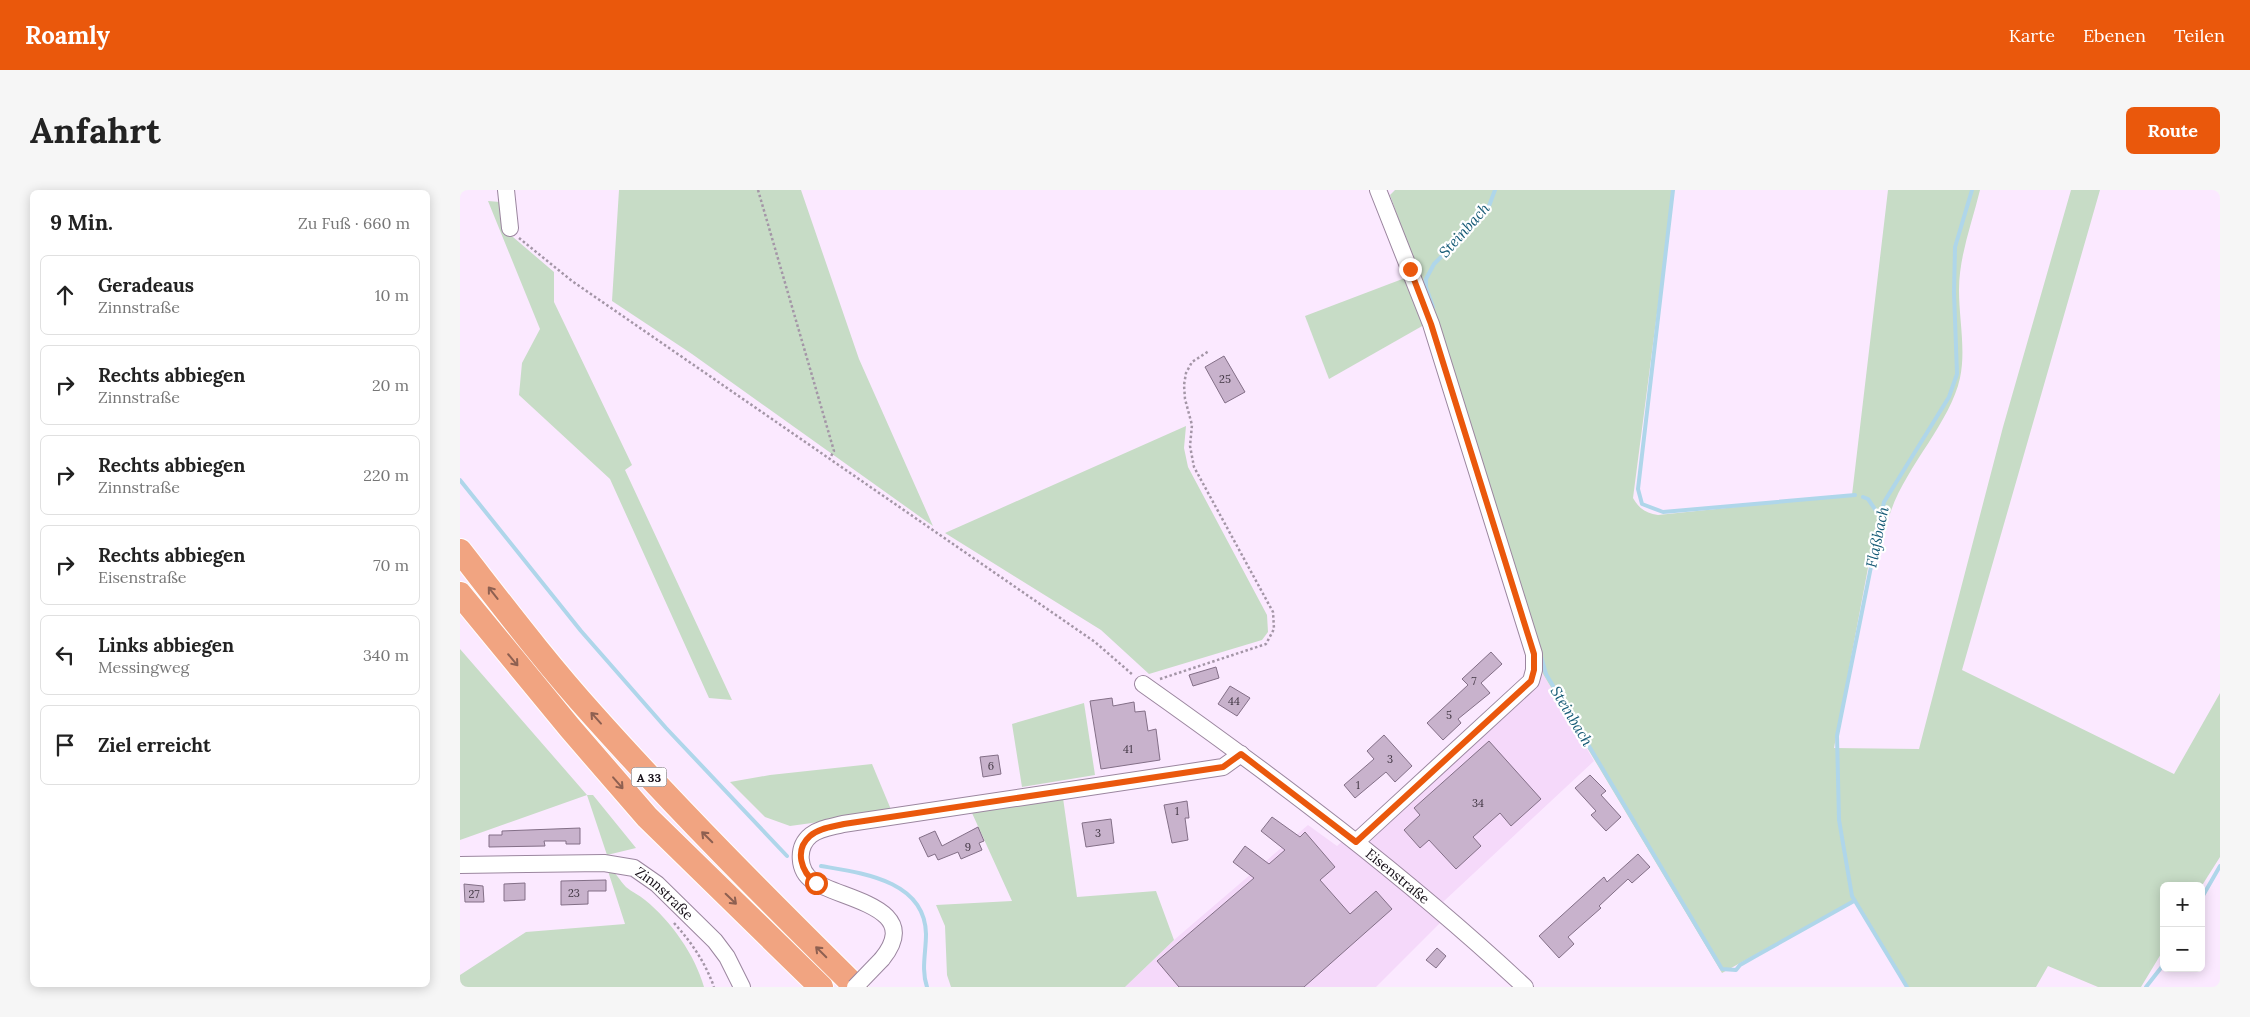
<!DOCTYPE html>
<html lang="de">
<head>
<meta charset="utf-8">
<style>
  :root { --surface:#fff; --page:#f6f6f6; --text:#222; --muted:#767676; --line:#e0e0e0; --accent:#ea580c }
  body { margin:0; font-family:Lora,serif; background:var(--page); color:var(--text) }
  .controls { position:absolute; right:15px; bottom:15px; display:grid; overflow:hidden; border-radius:8px; box-shadow:0 2px 12px #0003 }
  .controls button { width:45px; height:45px; display:grid; place-items:center; padding:0; border:0; border-bottom:1px solid var(--line); background:var(--surface); color:var(--text); font:25px sans-serif }
  .stop { position:absolute; width:15px; height:15px; margin:-11px; border:4px solid #ea580c; border-radius:50%; background:#fff }
  .stop.end { background:#ea580c; border-color:#fff; box-shadow:0 1px 5px #0008 }
  .list { margin:0; padding:0; list-style:none }
  h2 { display:flex; justify-content:space-between; align-items:center; height:65px; margin:0; padding:0 20px; font-size:21px }
  h2 small { font-size:16px; font-weight:400; color:var(--muted) }
  .list li { display:grid; grid-template-columns:32px 1fr auto; gap:15px; align-items:center; box-sizing:border-box; height:80px; margin:0 10px 10px; padding:0 10px; border:1px solid var(--line); border-radius:8px }
  .list b { display:block; font-size:19px; white-space:nowrap }
  .list p { margin:0; font-size:16px; white-space:nowrap; color:var(--muted) }
  .list em { font-size:16px; font-style:normal; color:var(--muted) }
  .icon { flex:none; width:28px; height:28px; fill:none; stroke:currentColor; stroke-width:2; stroke-linecap:round; stroke-linejoin:round }
  .map { position:relative; flex:none; width:1760px; height:797px; overflow:hidden; border-radius:8px }
  header { display:flex; align-items:center; gap:30px; box-sizing:border-box; height:70px; padding:0 25px; background:var(--accent); color:#fff }
  header strong { font-size:24px }
  nav { display:flex; gap:28px; margin-inline-start:auto; font-size:18px }
  .intro { display:flex; align-items:center; justify-content:space-between; box-sizing:border-box; height:120px; padding:0 30px }
  h1 { margin:0; font-size:35px }
  .button { padding:12px 22px; border-radius:8px; background:var(--accent); color:#fff; font-size:18px; font-weight:700 }
  main { display:flex; gap:30px; padding:0 30px }
  aside { flex:1; background:var(--surface); border-radius:8px; box-shadow:0 2px 12px #0003 }
  .map>svg:first-child { display:block }
  .built { fill:#f5d9fa }
  .green { fill:#c7dcc6 }
  .lines { fill:none; stroke-linecap:round; stroke-linejoin:round }
  .stream { stroke:#afd6ea; stroke-width:4 }
  .building { fill:#c8b2cc; stroke:#836f87 }
  .minor-casing { stroke:#9b869f; stroke-width:18 }
  .highway-casing { stroke:#fff; stroke-width:26 }
  .path { stroke:#a496a7; stroke-width:2.5; stroke-dasharray:2.5 2.5; stroke-linecap:butt }
  .minor { stroke:#fff; stroke-width:16 }
  .highway { stroke:#f1a481; stroke-width:24 }
  .minor-bridge-casing { stroke:#9b869f; stroke-width:18; stroke-linecap:butt }
  .minor-bridge { stroke:#fff; stroke-width:16 }
  .oneway { stroke:#8e6051 }
  .route { stroke:#ea580c; stroke-width:6 }
  .labels { text-anchor:middle; dominant-baseline:central; stroke-width:4.5; stroke-linejoin:round; paint-order:stroke }
  .number-label { font-size:11px; fill:#423744 }
  .shield { fill:#fff; stroke:#5b565d; stroke-width:1 }
  .shield-label { font-size:12px; font-weight:bold; fill:#150e17 }
  .street-label { font-size:14px; fill:#150e17; stroke:#fff }
  .water-label { font-size:15px; font-style:italic; fill:#155a76; stroke:#fff }
</style>
</head>
<body>
<header>
<strong>Roamly</strong>
<nav><a>Karte</a><a>Ebenen</a><a>Teilen</a></nav>
</header>
<div class="intro"><h1>Anfahrt</h1><a class="button">Route</a></div>
<main>
<aside>
<h2>9 Min.<small>Zu Fuß · 660 m</small></h2>
<ul class="list">
<li><svg class="icon" aria-label="ahead" viewBox="0 0 24 24"><path d="M12 20V5M6 11l6-6 6 6"/></svg><div><b>Geradeaus</b><p>Zinnstraße</p></div><em>10 m</em></li>
<li><svg class="icon" aria-label="right" viewBox="0 0 24 24"><path d="M7 20v-9h11M14 6l5 5-5 5"/></svg><div><b>Rechts abbiegen</b><p>Zinnstraße</p></div><em>20 m</em></li>
<li><svg class="icon" aria-label="right" viewBox="0 0 24 24"><path d="M7 20v-9h11M14 6l5 5-5 5"/></svg><div><b>Rechts abbiegen</b><p>Zinnstraße</p></div><em>220 m</em></li>
<li><svg class="icon" aria-label="right" viewBox="0 0 24 24"><path d="M7 20v-9h11M14 6l5 5-5 5"/></svg><div><b>Rechts abbiegen</b><p>Eisenstraße</p></div><em>70 m</em></li>
<li><svg class="icon" aria-label="left" viewBox="0 0 24 24"><path d="M17 20v-9H6M10 6l-5 5 5 5"/></svg><div><b>Links abbiegen</b><p>Messingweg</p></div><em>340 m</em></li>
<li><svg class="icon" aria-label="arrive" viewBox="0 0 24 24"><path d="M6 21V4h12l-3 4 3 4H6"/></svg><div><b>Ziel erreicht</b></div></li>
</ul>
</aside>
<div class="map">
<svg width="1760" height="797" viewBox="0 0 1760 797">
  <rect width="100%" height="100%" fill="#fbe9ff"/>
  <polygon class="built" points="1083,484 1134,571 983,712 971,724 981,732 916,797 665,797 714,750 848,635 877,656 896,639 909,651"/>
  <g class="green">
    <polygon points="159,0 341,0 399,169 473,336 232,164 152,111"/>
    <path d="M935 0H1213L1173 308C1179 319 1186 323 1198 325L1392 305 1428 0H1520C1512 33 1499 66 1499 100 1499 129 1506 160 1500 188 1490 234 1443 279 1429 327L1418 325 1374 558 1459 559 1543 237 1611 0H1640L1502 480 1714 584 1760 503V667L1741 697 1704 696V759L1681 797H1638L1588 776 1576 797H1447L1394 710 1262 783 1083 484 981 149 930 5Z"/>
    <polygon points="28,11 40,12 47,42 94,82 94,112 172,275 165,280 272,510 249,508 150,289 59,205 62,173 80,139"/>
    <polygon points="945,88 964,135 869,189 845,126"/>
    <polygon points="726,236 724,258 728,277 807,425 808,442 802,450 689,484 641,440 485,343"/>
    <polygon points="0,459 127,605 133,605 176,658 147,665 127,605 0,650"/>
    <polygon points="624,513 635,585 562,597 552,534"/>
    <polygon points="412,574 432,622 330,636 305,627 270,592 310,585"/>
    <polygon points="603,608 617,707 696,701 714,750 665,797 491,797 487,785 485,736 476,715 552,711 512,623"/>
    <path d="M147 678C157 682 159 690 166 697 172 702 179 705 185 710 211 731 235 765 244 797H0V785L66 742 165 734Z"/>
  </g>
  <g class="lines">
    <g class="stream">
      <polyline points="1213,0 1178,299 1182,314 1203,322 1395,305"/>
      <polyline points="973,117 966,97 966,89 974,74 986,62 1001,42 1029,16 1035,0"/>
      <polyline points="0,290 121,441 206,538 327,666"/>
      <polyline points="1403,307 1408,309 1421,328"/>
      <polyline points="1081,466 1086,484 1262,779 1276,780 1280,775 1294,767 1394,711"/>
      <path d="M361 676C401 683 465 690 466 744 466 763 461 779 467 797"/>
      <polyline points="1741,709 1760,676"/>
      <polyline points="1447,797 1392,706 1379,630 1377,546 1424,312 1489,207 1497,184 1494,103 1495,57 1512,0"/>
      <polyline points="1686,797 1704,774"/>
    </g>
  </g>
  <g class="building">
    <polygon points="764,166 785,202 765,213 745,177"/>
    <polygon points="1031,462 1042,474 1021,493 1030,503 998,529 1001,533 983,550 967,533 1008,495 1002,489"/>
    <polygon points="756,477 759,488 733,496 729,485"/>
    <polygon points="770,496 790,508 777,526 758,514"/>
    <polygon points="652,508 653,516 674,512 675,522 685,521 688,541 696,539 700,570 641,579 630,511"/>
    <polygon points="924,545 952,576 935,592 926,582 895,608 884,595 914,569 907,561"/>
    <polygon points="1029,551 1081,609 1051,636 1040,623 1013,647 1021,656 996,679 969,650 960,658 944,640 960,625 954,618"/>
    <polygon points="538,565 541,584 523,587 520,567"/>
    <polygon points="1130,585 1146,601 1141,605 1161,627 1146,641 1131,625 1136,621 1115,598"/>
    <polygon points="727,611 729,628 725,628 728,650 712,653 704,615"/>
    <polygon points="812,627 840,647 845,642 875,677 860,690 890,724 916,701 932,719 844,797 719,797 697,771 794,688 773,672 785,656 809,674 825,660 801,641"/>
    <polygon points="651,629 654,653 626,657 622,633"/>
    <polygon points="518,637 524,651 519,653 522,660 501,669 498,662 478,670 475,664 468,667 459,648 475,641 482,656"/>
    <polygon points="120,638 120,654 106,654 106,651 84,651 85,656 29,657 29,645 42,645 42,641"/>
    <polygon points="1178,664 1190,677 1172,693 1168,689 1139,716 1141,718 1108,747 1114,754 1099,768 1079,746 1144,687 1147,692"/>
    <polygon points="146,690 146,701 128,701 128,714 101,715 101,691"/>
    <polygon points="65,693 65,710 44,711 44,694"/>
    <polygon points="4,694 23,696 24,712 5,712"/>
    <polygon points="977,758 986,766 976,778 966,770"/>
  </g>
  <g class="lines">
    <g class="minor-casing">
      <g id="minor">
        <polyline points="46,0 50,38"/>
        <path id="s1" d="M683 494C816 588 946 686 1065 797"/>
        <polyline points="896,652 1071,491 1074,480 1074,464 971,134 918,0"/>
        <path id="s2" d="M0 675 144 673 174 678 197 694 255 751 267 767 282 797"/>
        <path d="M422 769C464 717 382 710 353 691 338 681 336 657 351 645 360 638 372 637 383 634L763 577 781 564"/>
      </g>
    </g>
    <g class="highway-casing">
      <g id="highway">
        <path d="M0 361C43 416 86 473 133 525 217 619 306 708 396 797"/>
        <polyline points="0,404 110,538 187,627 361,797"/>
      </g>
    </g>
    <g class="path">
      <polyline points="298,0 374,261 370,268"/>
      <polyline points="59,48 112,91 635,452 673,485"/>
      <polyline points="700,489 806,454 814,439 813,422 734,277 730,256 732,235 725,209 724,195 726,183 732,172 749,161"/>
      <path d="M214 733C232 753 245 772 254 797"/>
    </g>
    <use href="#minor" class="minor"/>
    <use href="#highway" class="highway"/>
    <g class="minor-bridge-casing">
      <polyline id="minor-bridge" points="395,797 422,769"/>
    </g>
    <use href="#minor-bridge" class="minor-bridge"/>
  </g>
  <defs><path id="oneway-shaft" d="M-6 0H5M1.5-3L5.5 0L1.5 3" fill="none" stroke-width="1.6" stroke-linecap="round" stroke-linejoin="round" transform="scale(1.25)"/></defs>
  <g class="oneway">
    <use href="#oneway-shaft" transform="translate(33 403) rotate(-128)"/>
    <use href="#oneway-shaft" transform="translate(53 470) rotate(50)"/>
    <use href="#oneway-shaft" transform="translate(136 528) rotate(-132)"/>
    <use href="#oneway-shaft" transform="translate(158 593) rotate(49)"/>
    <use href="#oneway-shaft" transform="translate(247 647) rotate(-135)"/>
    <use href="#oneway-shaft" transform="translate(271 709) rotate(44)"/>
    <use href="#oneway-shaft" transform="translate(361 762) rotate(-135)"/>
  </g>
  <g class="lines">
    <path class="route" d="M356 693C341 682 334 660 350 646 359 638 372 637 384 634L763 577 781 564 896 652 1071 491 1074 480V464L971 134 950 79"/>
  </g>
  <g class="labels">
    <g class="number-label">
      <text x="765" y="189">25</text>
      <text x="1014" y="491">7</text>
      <text x="774" y="511">44</text>
      <text x="989" y="525">5</text>
      <text x="668" y="559">41</text>
      <text x="930" y="569">3</text>
      <text x="531" y="576">6</text>
      <text x="898" y="595">1</text>
      <text x="1018" y="613">34</text>
      <text x="717" y="621">1</text>
      <text x="638" y="643">3</text>
      <text x="508" y="657">9</text>
      <text x="114" y="703">23</text>
      <text x="14" y="704">27</text>
    </g>
    <rect class="shield" x="171.5" y="577.5" width="35" height="19" rx="4"/>
    <g class="shield-label">
      <text x="189" y="587">A 33</text>
    </g>
    <g class="street-label">
      <text stroke="none"><textPath href="#s1" startOffset="319">Eisenstraße</textPath></text>
      <text stroke="none"><textPath href="#s2" startOffset="214">Zinnstraße</textPath></text>
    </g>
    <g class="water-label">
      <text transform="translate(1004 40) rotate(-48)">Steinbach</text>
      <text transform="translate(1417 347) rotate(-78)">Flaßbach</text>
      <text transform="translate(1112 526) rotate(59)">Steinbach</text>
    </g>
  </g>
</svg>
<div class="controls">
<button>+</button>
<button>−</button>
</div>
<div class="stop" style="left:356px;top:693px"></div>
<div class="stop end" style="left:950px;top:79px"></div>
</div>
</main>
</body>
</html>
